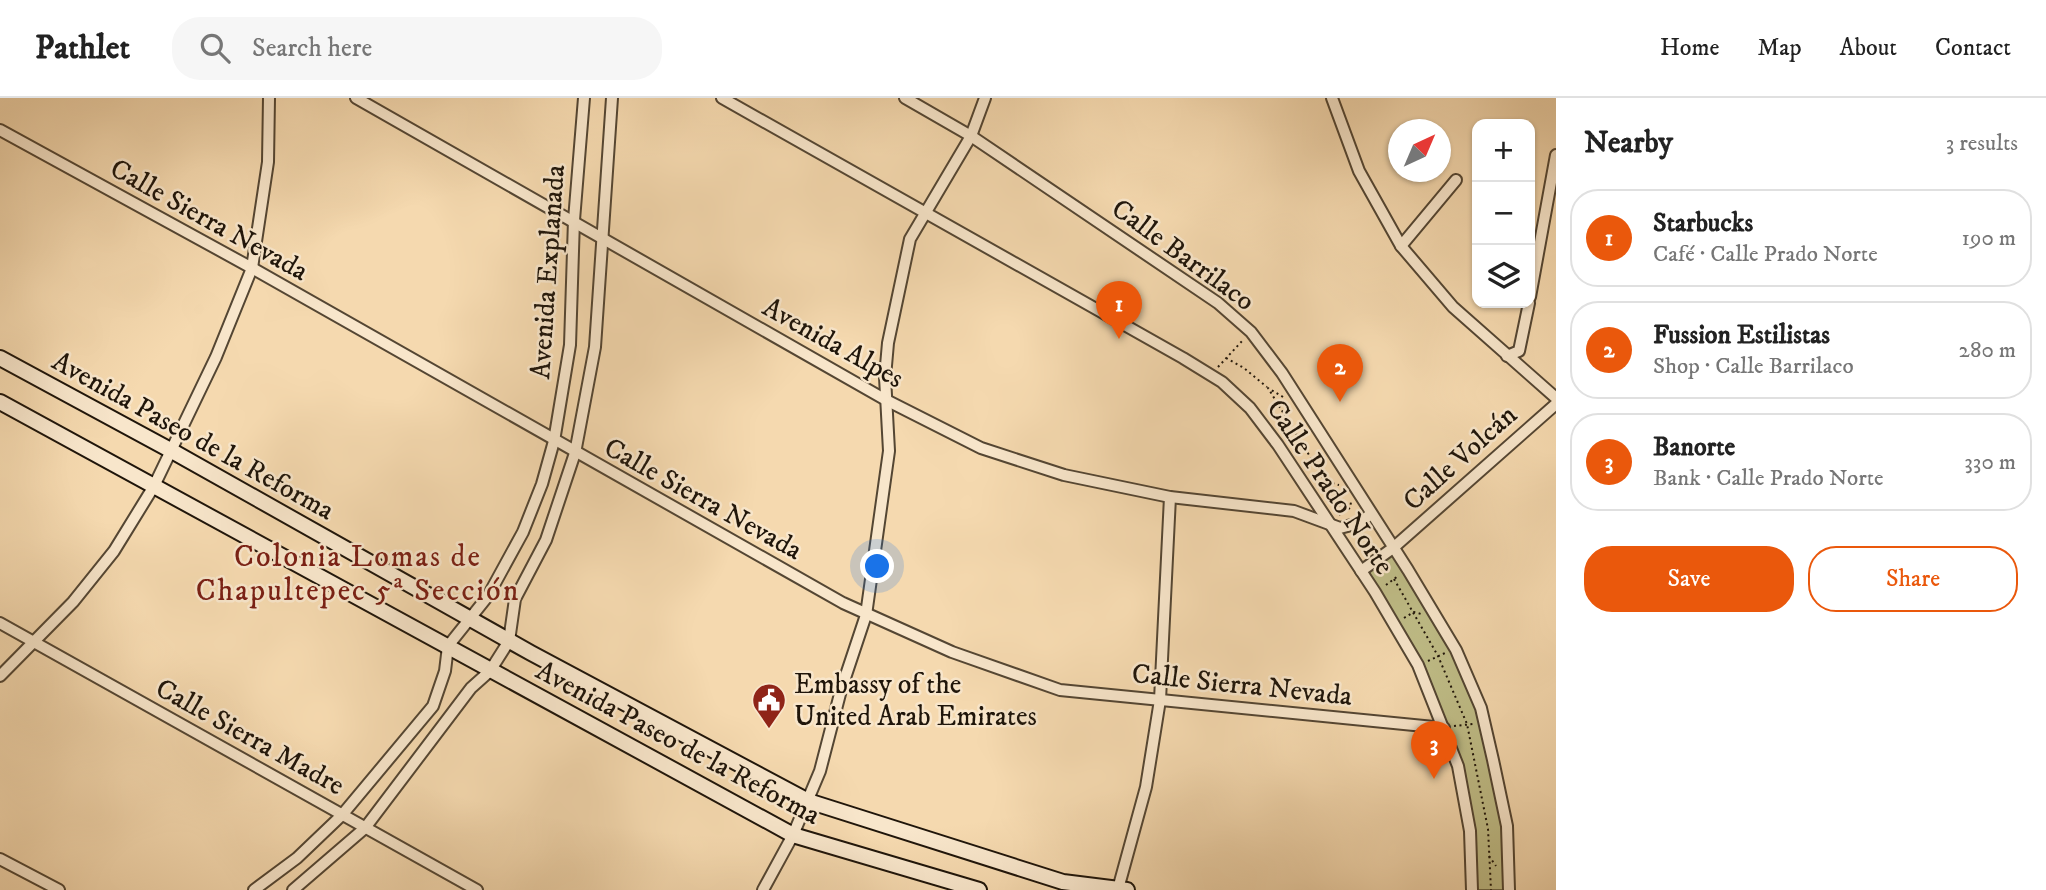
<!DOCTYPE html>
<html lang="en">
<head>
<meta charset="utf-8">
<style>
  :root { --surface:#fff; --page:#f6f6f6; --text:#222; --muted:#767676; --line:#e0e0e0; --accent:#ea580c }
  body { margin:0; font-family:"IM FELL DW Pica",serif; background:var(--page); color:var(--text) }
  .controls { position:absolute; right:21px; top:21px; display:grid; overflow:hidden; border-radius:14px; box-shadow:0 2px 5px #0004 }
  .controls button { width:63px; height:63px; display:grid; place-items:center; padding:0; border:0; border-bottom:2px solid var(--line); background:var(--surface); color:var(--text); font:35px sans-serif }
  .compass { position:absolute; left:1388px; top:21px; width:63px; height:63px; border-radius:50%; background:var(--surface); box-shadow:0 2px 5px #0004; rotate:44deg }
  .you { position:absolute; left:878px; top:469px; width:24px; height:24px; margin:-18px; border:5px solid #fff; border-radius:50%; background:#1a73e8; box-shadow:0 0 0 10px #1a73e833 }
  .badge { display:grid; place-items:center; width:46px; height:46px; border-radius:50%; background:var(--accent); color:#fff; font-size:23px; font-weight:700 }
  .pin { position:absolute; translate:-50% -58px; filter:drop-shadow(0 2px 4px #0008) }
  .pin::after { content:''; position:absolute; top:37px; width:24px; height:21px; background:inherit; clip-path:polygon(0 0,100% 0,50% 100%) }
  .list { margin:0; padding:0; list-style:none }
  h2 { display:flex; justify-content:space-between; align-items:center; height:91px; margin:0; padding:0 28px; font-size:30px }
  h2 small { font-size:23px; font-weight:400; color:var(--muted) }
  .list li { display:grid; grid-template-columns:46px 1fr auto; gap:21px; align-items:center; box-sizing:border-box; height:98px; margin:0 14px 14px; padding:0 14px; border:2px solid var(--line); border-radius:28px }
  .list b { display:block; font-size:26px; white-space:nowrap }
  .list p { margin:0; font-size:23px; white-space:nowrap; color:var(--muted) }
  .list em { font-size:23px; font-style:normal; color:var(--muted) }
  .actions { display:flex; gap:14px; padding:21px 28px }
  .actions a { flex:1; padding:16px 0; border:2px solid var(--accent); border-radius:28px; text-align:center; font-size:24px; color:var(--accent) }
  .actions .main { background:var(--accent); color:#fff }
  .icon { flex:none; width:38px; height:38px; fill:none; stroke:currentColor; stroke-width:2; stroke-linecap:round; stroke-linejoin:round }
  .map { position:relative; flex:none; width:1556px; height:792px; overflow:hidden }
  header { display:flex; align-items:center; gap:42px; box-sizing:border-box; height:98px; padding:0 35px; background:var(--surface); border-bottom:2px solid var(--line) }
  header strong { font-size:33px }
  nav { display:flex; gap:38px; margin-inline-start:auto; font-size:24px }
  .search { width:490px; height:63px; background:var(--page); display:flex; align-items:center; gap:18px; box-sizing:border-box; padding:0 24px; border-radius:28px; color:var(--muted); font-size:26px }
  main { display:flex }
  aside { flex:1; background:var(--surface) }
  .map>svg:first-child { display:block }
  .green { fill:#c0be88; stroke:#706a49; stroke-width:2 }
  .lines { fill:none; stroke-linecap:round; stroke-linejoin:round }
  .street-casing { stroke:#544633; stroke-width:14 }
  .secondary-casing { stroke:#1f150a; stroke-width:18 }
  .path { stroke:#1f150a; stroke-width:2; stroke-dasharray:2 3.5; stroke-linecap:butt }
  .street { stroke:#f8e6cb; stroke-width:10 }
  .secondary { stroke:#f8e6cb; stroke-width:14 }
  .labels { text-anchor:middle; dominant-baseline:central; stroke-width:5; stroke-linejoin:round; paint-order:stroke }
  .street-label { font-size:28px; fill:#1f150a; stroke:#f8e6cb }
  .poi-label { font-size:28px; fill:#1f150a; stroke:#f8e6cb; text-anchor:start }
  .neighbourhood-label { font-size:30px; letter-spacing:2px; fill:#7a1f14; stroke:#f8e6cb }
</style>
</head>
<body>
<header>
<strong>Pathlet</strong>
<div class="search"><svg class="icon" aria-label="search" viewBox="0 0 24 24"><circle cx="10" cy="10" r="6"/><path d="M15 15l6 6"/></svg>Search here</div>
<nav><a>Home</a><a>Map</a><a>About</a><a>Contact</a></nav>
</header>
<main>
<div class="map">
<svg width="1556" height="792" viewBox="0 0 1556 792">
  <rect width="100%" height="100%" fill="#f5d9af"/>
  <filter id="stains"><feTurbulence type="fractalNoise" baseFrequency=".00286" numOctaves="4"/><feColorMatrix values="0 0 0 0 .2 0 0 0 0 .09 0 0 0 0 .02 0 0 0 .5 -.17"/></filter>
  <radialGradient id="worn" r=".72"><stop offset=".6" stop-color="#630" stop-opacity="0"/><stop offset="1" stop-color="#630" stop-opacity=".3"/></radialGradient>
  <polygon class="green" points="1393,450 1408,472 1481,610 1507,728 1509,792 1472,792 1458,668 1418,567 1361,473"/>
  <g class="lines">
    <g class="street-casing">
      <g id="street">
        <polyline points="356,0 886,302 981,350 1064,377 1170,399 1294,413 1340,430 1359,425 1371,416"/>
        <polyline points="722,0 1183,260 1222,284 1250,310 1278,347 1375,494 1418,567 1458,668 1470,733 1472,792"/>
        <polyline points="905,0 971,38 1218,205 1251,234 1282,275 1408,472 1456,552 1481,610 1493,662 1507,728 1509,792"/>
        <polyline points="1332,0 1359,73 1401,148 1453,209 1556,300"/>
        <polyline points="0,32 252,170 843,505 952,554 1060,592 1444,630"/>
        <polyline points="1401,148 1456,82"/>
        <polyline points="1530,199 1556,57"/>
        <polyline points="1507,258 1519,253 1529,205"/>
        <polyline points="1361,473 1393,450 1556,306"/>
        <polyline points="0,525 477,792"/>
        <polyline points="0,578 73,504 114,453 154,388 216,259 252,170 268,64 269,0"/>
        <polyline points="0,761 59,792"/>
        <polyline points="1118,791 1146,689 1160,602 1170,399"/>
        <polyline points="254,792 297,760 342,717 433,608 445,573 448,548 488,498 523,434 542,386 554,343 570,247 574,122 584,0"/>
        <polyline points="293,792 365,730 471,590 490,573 509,543 515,501 546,442 575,355 595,249 612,0"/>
        <polyline points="763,792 793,737 820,673 841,592 866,517 889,353 885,279 888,245 910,141 971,38 985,0"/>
      </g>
    </g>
    <g class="secondary-casing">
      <g id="secondary">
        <polyline points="0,260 172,353 531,555 808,703 1063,784 1127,792"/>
        <polyline points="0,304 793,737 979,792"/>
      </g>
    </g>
    <g class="path">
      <polyline points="1226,260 1244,270 1267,289"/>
      <polyline points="1218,269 1243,242"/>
      <polyline points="1283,299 1268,290 1344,414"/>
      <polyline points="1327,384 1339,387"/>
      <polyline points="1339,417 1350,410 1351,404"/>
      <polyline points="1394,481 1438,558 1467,626 1488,731 1491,792"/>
      <polyline points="1386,487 1398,478"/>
      <polyline points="1404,520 1414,514 1421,516"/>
      <polyline points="1428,563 1445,555"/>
      <polyline points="1454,628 1473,626"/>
      <polyline points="1489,758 1496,768"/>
    </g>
    <use href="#street" class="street"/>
    <use href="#secondary" class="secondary"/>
  </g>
  <defs>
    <g id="civic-pin" transform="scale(1.75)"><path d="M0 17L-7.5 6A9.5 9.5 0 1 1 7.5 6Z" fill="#8f2418" stroke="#f8e6cb"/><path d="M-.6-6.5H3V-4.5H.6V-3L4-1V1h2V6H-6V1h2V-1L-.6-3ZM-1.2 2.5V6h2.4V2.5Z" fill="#fff"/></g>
  </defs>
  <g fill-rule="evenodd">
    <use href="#civic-pin" x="769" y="602"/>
  </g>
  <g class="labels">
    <g class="street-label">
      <text transform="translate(209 122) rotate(29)">Calle Sierra Nevada</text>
      <text transform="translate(1183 157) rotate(36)">Calle Barrilaco</text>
      <text transform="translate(548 174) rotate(-86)">Avenida Explanada</text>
      <text transform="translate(833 245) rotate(29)">Avenida Alpes</text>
      <text transform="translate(193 338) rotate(29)">Avenida Paseo de la Reforma</text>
      <text transform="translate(1460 360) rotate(-42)">Calle Volcán</text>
      <text transform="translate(1330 389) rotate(56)">Calle Prado Norte</text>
      <text transform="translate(703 401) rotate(29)">Calle Sierra Nevada</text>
      <text transform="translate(1242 587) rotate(6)">Calle Sierra Nevada</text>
      <text transform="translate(250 639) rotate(29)">Calle Sierra Madre</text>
      <text transform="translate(678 645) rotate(28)">Avenida Paseo de la Reforma</text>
    </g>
    <g class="poi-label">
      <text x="794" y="586">Embassy of the<tspan x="794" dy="32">United Arab Emirates</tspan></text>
    </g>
    <g class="neighbourhood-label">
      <text x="358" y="459">Colonia Lomas de<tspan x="358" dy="34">Chapultepec 5ª Sección</tspan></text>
    </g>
  </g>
  <rect width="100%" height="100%" filter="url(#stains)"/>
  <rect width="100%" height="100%" fill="url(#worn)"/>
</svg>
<div class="controls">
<button>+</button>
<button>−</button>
<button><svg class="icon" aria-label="layers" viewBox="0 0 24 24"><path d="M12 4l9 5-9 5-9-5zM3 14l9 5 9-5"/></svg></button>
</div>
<svg class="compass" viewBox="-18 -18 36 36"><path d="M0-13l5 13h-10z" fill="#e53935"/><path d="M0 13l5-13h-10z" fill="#767676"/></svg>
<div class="you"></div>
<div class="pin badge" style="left:1119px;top:241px">1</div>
<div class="pin badge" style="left:1340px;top:304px">2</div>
<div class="pin badge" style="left:1434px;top:681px">3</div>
</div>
<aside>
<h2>Nearby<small>3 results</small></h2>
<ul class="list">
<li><span class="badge">1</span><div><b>Starbucks</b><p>Café · Calle Prado Norte</p></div><em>190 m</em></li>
<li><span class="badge">2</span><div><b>Fussion Estilistas</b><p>Shop · Calle Barrilaco</p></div><em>280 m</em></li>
<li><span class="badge">3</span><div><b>Banorte</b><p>Bank · Calle Prado Norte</p></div><em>330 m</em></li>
</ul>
<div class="actions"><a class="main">Save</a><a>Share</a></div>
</aside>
</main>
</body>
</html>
